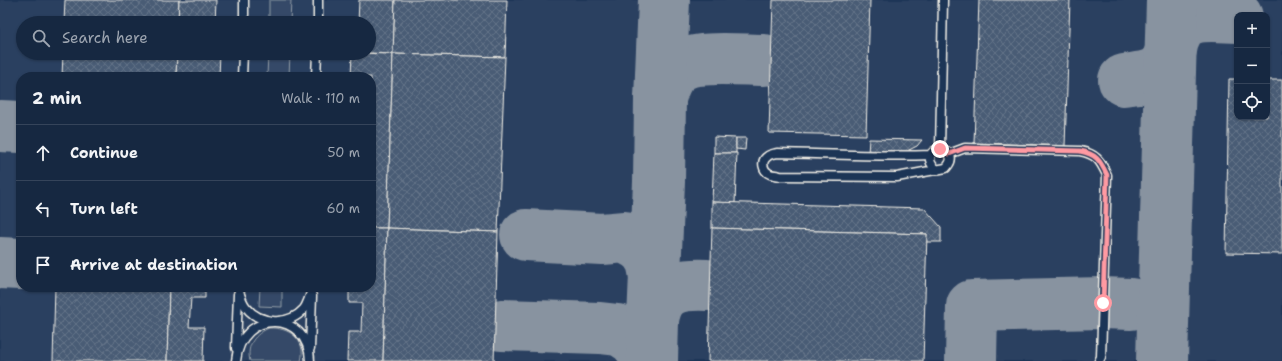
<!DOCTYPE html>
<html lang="en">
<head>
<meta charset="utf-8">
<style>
  :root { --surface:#162841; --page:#1f3048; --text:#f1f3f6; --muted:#9ea6b1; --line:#35445a }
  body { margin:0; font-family:"Shantell Sans",sans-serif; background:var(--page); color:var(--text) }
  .controls { position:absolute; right:12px; top:12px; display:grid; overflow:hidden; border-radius:8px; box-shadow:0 1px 3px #0004 }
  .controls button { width:36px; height:36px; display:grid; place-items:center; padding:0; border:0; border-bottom:1px solid var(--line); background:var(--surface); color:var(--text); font:20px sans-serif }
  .stop { position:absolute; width:12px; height:12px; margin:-9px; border:3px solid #ff9aa2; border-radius:50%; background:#fff }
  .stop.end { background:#ff9aa2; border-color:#fff; box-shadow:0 1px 4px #0008 }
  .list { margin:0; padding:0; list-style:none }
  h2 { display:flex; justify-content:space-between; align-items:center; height:52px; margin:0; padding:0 16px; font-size:17px }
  h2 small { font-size:13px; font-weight:400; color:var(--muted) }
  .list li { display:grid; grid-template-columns:26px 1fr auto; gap:12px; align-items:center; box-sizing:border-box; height:56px; padding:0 16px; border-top:1px solid var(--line) }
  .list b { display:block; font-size:15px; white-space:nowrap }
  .list em { font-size:13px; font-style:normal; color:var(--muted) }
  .icon { flex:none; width:22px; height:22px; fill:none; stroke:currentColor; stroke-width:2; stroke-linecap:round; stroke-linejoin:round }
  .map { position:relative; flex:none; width:1282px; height:361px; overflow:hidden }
  .search { position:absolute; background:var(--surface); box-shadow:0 1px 3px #0004; left:16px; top:16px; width:360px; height:44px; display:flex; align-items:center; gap:10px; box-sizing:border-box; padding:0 14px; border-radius:22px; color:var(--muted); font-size:15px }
  .panel { position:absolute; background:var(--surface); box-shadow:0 1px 3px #0004; left:16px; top:72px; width:360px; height:220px; border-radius:16px }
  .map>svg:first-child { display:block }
  .built { fill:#2a4060; fill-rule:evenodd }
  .green { fill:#354a67; stroke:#949ea8 }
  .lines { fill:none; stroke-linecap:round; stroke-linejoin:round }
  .taxiway { stroke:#8893a0; stroke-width:52 }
  .building { fill:url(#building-cross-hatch); stroke:#f4f1e8 }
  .lane-casing { stroke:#f4f1e8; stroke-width:11 }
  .lane { stroke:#1d3557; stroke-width:8 }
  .route { stroke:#ff9aa2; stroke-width:5 }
</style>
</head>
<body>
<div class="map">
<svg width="1282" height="361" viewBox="0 0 1282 361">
  <defs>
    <pattern id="building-cross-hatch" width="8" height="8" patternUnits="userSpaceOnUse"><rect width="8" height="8" fill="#485b74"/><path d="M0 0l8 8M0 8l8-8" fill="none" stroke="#637388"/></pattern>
  </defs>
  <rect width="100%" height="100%" fill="#1d3557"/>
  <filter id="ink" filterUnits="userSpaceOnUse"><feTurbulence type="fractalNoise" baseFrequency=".025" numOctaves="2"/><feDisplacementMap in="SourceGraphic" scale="8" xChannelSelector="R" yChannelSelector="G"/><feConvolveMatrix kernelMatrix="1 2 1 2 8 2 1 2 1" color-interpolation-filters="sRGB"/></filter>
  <g filter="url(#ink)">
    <path class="built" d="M0 0H1282V361H0ZM1237 15H1267V117H1237ZM23 23H369V53H23ZM21 77H371V287H21Z"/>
    <g class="green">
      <polygon points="269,0 291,0 290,23 269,23"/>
      <polygon points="268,53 290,53 289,77 267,77"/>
      <polygon points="260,287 282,287 282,307 259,306"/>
      <path d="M269 328C288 327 307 339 301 361H250C246 345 255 334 269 328Z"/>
    </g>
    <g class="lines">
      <g class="taxiway">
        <path d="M1124 80C1135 78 1148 78 1157 72 1166 66 1170 56 1172 45 1179 9 1209 16 1237 17"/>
        <path d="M660 99C663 87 667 74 678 67 694 55 743 60 764 60"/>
        <polyline points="0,126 21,127"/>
        <polyline points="526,235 602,239 625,237 638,244 646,251 652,261 655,276"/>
        <polyline points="0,263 21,264"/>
        <path d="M653 320C658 287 678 284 707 285"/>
        <polyline points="502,325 600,328 618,330 625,333 634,339 651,361"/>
        <polyline points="652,361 653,320 659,182 660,99 664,0"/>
        <polyline points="971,361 972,306 1103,303 1131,304"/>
        <polyline points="1162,361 1172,0"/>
      </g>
    </g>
    <g class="building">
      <polygon points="65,0 179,0 178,23 64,23"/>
      <polygon points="179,0 216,0 215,23 178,23"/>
      <polygon points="359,0 395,0 393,54 369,53 369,23 358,23"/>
      <polygon points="395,0 507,0 505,57 393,54"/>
      <polygon points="773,0 870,0 866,135 769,133"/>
      <polygon points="979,0 1070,0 1065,146 974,143"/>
      <polygon points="63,53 177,53 176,77 62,77"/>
      <polygon points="177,53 220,53 219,77 176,77"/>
      <polygon points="352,53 393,54 387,228 371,228 371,77 351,77"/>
      <polygon points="393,54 505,57 498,232 387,228"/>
      <polygon points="1229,79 1237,79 1237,117 1267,117 1267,80 1282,80 1282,254 1226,253"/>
      <polygon points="714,137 736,138 736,153 714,153"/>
      <polygon points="736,138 746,138 745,150 736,149"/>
      <polygon points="869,139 922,140 917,146 905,152 868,153"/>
      <polygon points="714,153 737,153 735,203 712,202"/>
      <polygon points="712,202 924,208 941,227 941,242 926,242 927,234 712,228"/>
      <polygon points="371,228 387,228 383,361 347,361 348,332 361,332 362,303 349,303 349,287 371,287"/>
      <polygon points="387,228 498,232 494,361 383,361"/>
      <polygon points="712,228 927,234 923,361 708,361"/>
      <polygon points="55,287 169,287 167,361 53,361"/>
      <polygon points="169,287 205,287 205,298 191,298 189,327 204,327 203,361 167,361"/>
    </g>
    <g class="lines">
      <g class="lane-casing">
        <g id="lane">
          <polyline points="244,23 244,0"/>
          <polyline points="318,23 318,0"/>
          <polyline points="242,77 243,53"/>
          <polyline points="316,77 317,53"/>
          <polyline points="940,149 943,0"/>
          <path d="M949 154 965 148 1080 151C1096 154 1100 160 1107 175L1101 357 1099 361"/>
          <path d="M931 155C880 157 829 154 777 153 774 154 770 154 768 156 760 161 763 171 770 174 773 175 777 175 780 176L897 177 946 168C963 150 929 141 930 160 931 165 934 168 938 170"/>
          <path d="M238 287C240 294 241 301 246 307 260 325 289 326 304 309 308 303 310 296 312 289"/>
          <polyline points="236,348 238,294"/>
          <polyline points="310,348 312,296"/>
          <path d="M236 361C241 308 309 310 310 361"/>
        </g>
      </g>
      <use href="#lane" class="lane"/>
    </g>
  </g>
  <g class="lines" filter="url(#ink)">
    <path class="route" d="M940 149 946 151 949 154 965 148 1080 151C1096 154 1100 160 1107 175L1103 303"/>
  </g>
</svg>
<div class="controls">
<button>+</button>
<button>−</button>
<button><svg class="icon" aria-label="locate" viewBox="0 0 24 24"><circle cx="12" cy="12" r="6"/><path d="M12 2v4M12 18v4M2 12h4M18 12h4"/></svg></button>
</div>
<div class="stop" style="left:1103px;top:303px"></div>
<div class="stop end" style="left:940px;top:149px"></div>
<div class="search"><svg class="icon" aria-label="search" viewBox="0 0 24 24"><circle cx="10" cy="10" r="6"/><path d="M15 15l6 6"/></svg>Search here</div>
<section class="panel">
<h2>2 min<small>Walk · 110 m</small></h2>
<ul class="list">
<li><svg class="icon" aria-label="ahead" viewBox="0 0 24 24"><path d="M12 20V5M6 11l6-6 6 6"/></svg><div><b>Continue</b></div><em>50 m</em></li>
<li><svg class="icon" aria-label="left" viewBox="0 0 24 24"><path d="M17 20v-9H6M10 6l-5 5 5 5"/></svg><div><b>Turn left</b></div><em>60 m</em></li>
<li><svg class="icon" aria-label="arrive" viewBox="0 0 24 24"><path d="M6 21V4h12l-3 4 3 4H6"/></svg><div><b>Arrive at destination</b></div></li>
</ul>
</section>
</div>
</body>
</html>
